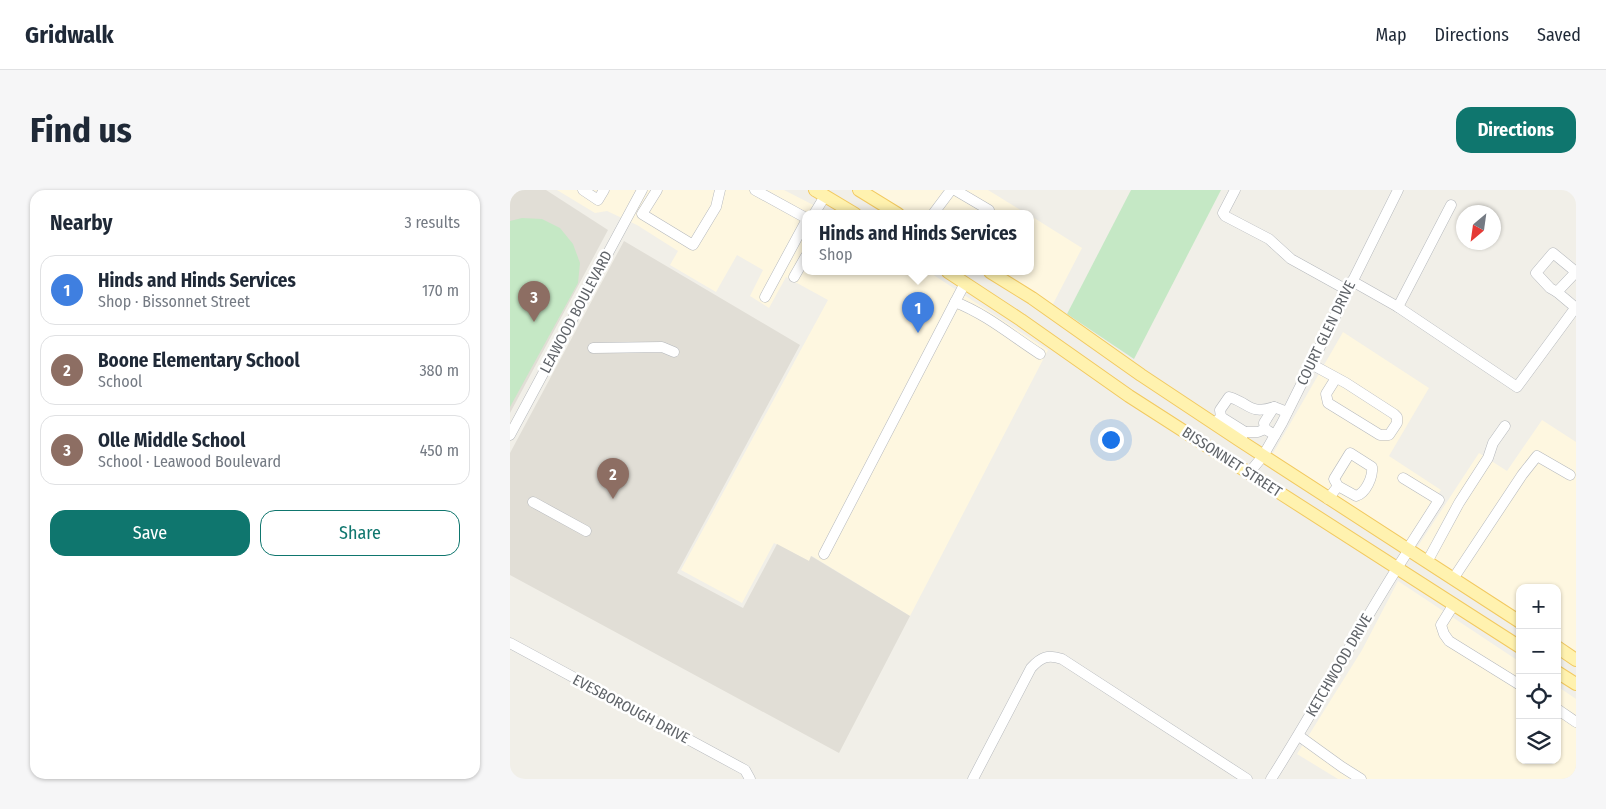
<!DOCTYPE html>
<html lang="en">
<head>
<meta charset="utf-8">
<style>
  :root { --surface:#fff; --page:#f6f6f7; --text:#1f2937; --muted:#747a83; --line:#e0e1e3; --accent:#0f766e }
  body { margin:0; font-family:"Fira Sans Condensed",sans-serif; background:var(--page); color:var(--text) }
  .controls { position:absolute; right:15px; bottom:15px; display:grid; overflow:hidden; border-radius:10px; box-shadow:0 1px 4px #0004 }
  .controls button { width:45px; height:45px; display:grid; place-items:center; padding:0; border:0; border-bottom:1px solid var(--line); background:var(--surface); color:var(--text); font:25px sans-serif }
  .compass { position:absolute; left:946px; top:15px; width:45px; height:45px; border-radius:50%; background:var(--surface); box-shadow:0 1px 4px #0004; rotate:209deg }
  .you { position:absolute; left:600px; top:249px; width:18px; height:18px; margin:-12px; border:4px solid #fff; border-radius:50%; background:#1a73e8; box-shadow:0 0 0 8px #1a73e833 }
  .badge { display:grid; place-items:center; width:32px; height:32px; border-radius:50%; background:var(--accent); color:#fff; font-size:16px; font-weight:700 }
  .pin { position:absolute; translate:-50% -41px; filter:drop-shadow(0 1px 2px #0008) }
  .pin::after { content:''; position:absolute; top:26px; width:18px; height:15px; background:inherit; clip-path:polygon(0 0,100% 0,50% 100%) }
  .popup { position:absolute; left:292px; top:20px; width:232px; height:65px; box-sizing:border-box; display:grid; place-content:center; border-radius:10px; background:var(--surface); filter:drop-shadow(0 1px 4px #0005); font-size:16px; white-space:nowrap; color:var(--muted) }
  .popup b { font-size:19px; color:var(--text) }
  .popup::after { content:''; position:absolute; left:50%; top:100%; margin-left:-10px; border:10px solid transparent; border-top-color:var(--surface) }
  .list { margin:0; padding:0; list-style:none }
  h2 { display:flex; justify-content:space-between; align-items:center; height:65px; margin:0; padding:0 20px; font-size:21px }
  h2 small { font-size:16px; font-weight:400; color:var(--muted) }
  .list li { display:grid; grid-template-columns:32px 1fr auto; gap:15px; align-items:center; box-sizing:border-box; height:70px; margin:0 10px 10px; padding:0 10px; border:1px solid var(--line); border-radius:15px }
  .list b { display:block; font-size:19px; white-space:nowrap }
  .list p { margin:0; font-size:16px; white-space:nowrap; color:var(--muted) }
  .list em { font-size:16px; font-style:normal; color:var(--muted) }
  .actions { display:flex; gap:10px; padding:15px 20px }
  .actions a { flex:1; padding:11px 0; border:1px solid var(--accent); border-radius:15px; text-align:center; font-size:18px; color:var(--accent) }
  .actions .main { background:var(--accent); color:#fff }
  .icon { flex:none; width:28px; height:28px; fill:none; stroke:currentColor; stroke-width:2; stroke-linecap:round; stroke-linejoin:round }
  .map { position:relative; flex:none; width:1066px; height:589px; overflow:hidden; border-radius:15px }
  header { display:flex; align-items:center; gap:30px; box-sizing:border-box; height:70px; padding:0 25px; background:var(--surface); border-bottom:1px solid var(--line) }
  header strong { font-size:24px }
  nav { display:flex; gap:28px; margin-inline-start:auto; font-size:18px }
  .intro { display:flex; align-items:center; justify-content:space-between; box-sizing:border-box; height:120px; padding:0 30px }
  h1 { margin:0; font-size:35px }
  .button { padding:12px 22px; border-radius:15px; background:var(--accent); color:#fff; font-size:18px; font-weight:700 }
  main { display:flex; gap:30px; padding:0 30px }
  aside { flex:1; background:var(--surface); border-radius:15px; box-shadow:0 1px 4px #0004 }
  .map>svg:first-child { display:block }
  .commercial { fill:#fef7e0 }
  .education { fill:#e1ded6 }
  .green { fill:#c5e8c5 }
  .lines { fill:none; stroke-linecap:round; stroke-linejoin:round }
  .minor-casing { stroke:#b5b8bc; stroke-width:11 }
  .major-casing { stroke:#f2c960; stroke-width:14 }
  .minor { stroke:#fff; stroke-width:10 }
  .major { stroke:#fff2af; stroke-width:12 }
  .labels { text-anchor:middle; dominant-baseline:central; stroke-width:5; stroke-linejoin:round; paint-order:stroke }
  .street-label { font-size:15px; fill:#5f6368; stroke:#fff }
</style>
</head>
<body>
<header>
<strong>Gridwalk</strong>
<nav><a>Map</a><a>Directions</a><a>Saved</a></nav>
</header>
<div class="intro"><h1>Find us</h1><a class="button">Directions</a></div>
<main>
<aside>
<h2>Nearby<small>3 results</small></h2>
<ul class="list">
<li><span class="badge" style="background:#3f7fe0">1</span><div><b>Hinds and Hinds Services</b><p>Shop · Bissonnet Street</p></div><em>170 m</em></li>
<li><span class="badge" style="background:#8d6e63">2</span><div><b>Boone Elementary School</b><p>School</p></div><em>380 m</em></li>
<li><span class="badge" style="background:#8d6e63">3</span><div><b>Olle Middle School</b><p>School · Leawood Boulevard</p></div><em>450 m</em></li>
</ul>
<div class="actions"><a class="main">Save</a><a>Share</a></div>
</aside>
<div class="map">
<svg width="1066" height="589" viewBox="0 0 1066 589">
  <rect width="100%" height="100%" fill="#f1efe8"/>
  <g class="commercial">
    <polygon points="47,0 274,0 321,24 296,24 296,82 419,82 538,160 400,426 302,366 299,371 264,353 232,413 171,380 318,110 276,87 259,118 240,106 253,80 227,65 206,102 160,75 168,61 127,35 97,21 85,23"/>
    <polygon points="360,0 478,0 517,24 398,24"/>
    <polygon points="521,26 572,58 542,116 488,82 520,82"/>
    <polygon points="833,142 919,198 879,266 931,300 897,352 762,265"/>
    <polygon points="1032,230 1066,252 1066,461 1047,449 1047,398 1010,398 1010,425 906,359 969,263 997,281"/>
    <polygon points="888,391 1010,472 1010,570 1047,570 1047,496 1066,509 1066,589 828,589 787,564 852,460"/>
  </g>
  <g class="education">
    <polygon points="0,0 36,0 98,40 0,223"/>
    <polygon points="114,51 290,155 167,383 233,418 267,354 299,371 301,366 400,426 329,563 0,385 0,263"/>
  </g>
  <g class="green">
    <polygon points="621,0 711,0 624,169 557,124"/>
    <polygon points="12,28 32,29 50,38 63,54 70,73 68,93 0,217 0,31"/>
  </g>
  <g class="lines">
    <g class="minor-casing">
      <g id="minor">
        <polyline points="73,0 88,10 94,0"/>
        <polyline points="147,0 132,24 183,55 206,17 210,0"/>
        <polyline points="245,0 296,28"/>
        <polyline points="445,0 479,20"/>
        <polyline points="725,0 713,23 715,26 759,49 781,69 837,100"/>
        <polyline points="304,24 315,6"/>
        <polyline points="423,24 441,0"/>
        <polygon points="1043,63 1066,82 1047,102 1040,98 1026,83"/>
        <polyline points="284,87 296,66"/>
        <polyline points="842,91 888,117 1007,197 1066,117"/>
        <polyline points="1047,102 1066,118"/>
        <polyline points="255,107 296,31"/>
        <path d="M445 112C476 124 502 146 530 164"/>
        <polyline points="888,117 941,15"/>
        <polyline points="83,158 152,157 164,162"/>
        <polyline points="801,174 836,193 884,224 887,227 887,233 879,245 870,245 818,213 816,204 826,188"/>
        <path d="M711 227 710 220 719 207C740 213 739 225 764 217L777 222"/>
        <polyline points="707,231 711,227 735,242"/>
        <polyline points="755,239 754,233 764,217"/>
        <polyline points="0,245 132,0"/>
        <polyline points="729,250 735,242 748,242 755,239 765,245"/>
        <polyline points="739,283 753,266 772,233 888,0"/>
        <polyline points="893,288 929,310 897,360"/>
        <path d="M818 309 828 296 824 289 840 263 862 277C863 287 856 303 846 306L828 296"/>
        <polyline points="23,312 76,341"/>
        <polyline points="314,364 455,93"/>
        <polyline points="917,372 949,313 978,268 983,253 995,236"/>
        <polyline points="943,389 1012,285 1027,266 1060,285"/>
        <polyline points="944,414 931,435 934,444 939,451 1010,495"/>
        <polyline points="0,453 235,580 240,589"/>
        <polyline points="1047,519 1066,532"/>
        <polyline points="789,546 832,577 851,589"/>
        <path d="M463 589 521 478C531 467 538 464 552 469L737 589"/>
        <path d="M761 589C809 514 850 435 898 361"/>
      </g>
    </g>
    <g class="major-casing">
      <g id="major">
        <polyline points="305,0 345,24"/>
        <polyline points="349,0 388,24"/>
        <polyline points="438,82 511,130 619,206 1010,457"/>
        <polyline points="480,82 522,108 631,185 729,250 1010,432"/>
        <polyline points="1047,457 1066,470"/>
        <polyline points="1047,482 1066,494"/>
      </g>
    </g>
    <use href="#minor" class="minor"/>
    <use href="#major" class="major"/>
  </g>
  <g class="labels">
    <g class="street-label">
      <text transform="translate(66 122) rotate(-62)">LEAWOOD BOULEVARD</text>
      <text transform="translate(816 143) rotate(-64)">COURT GLEN DRIVE</text>
      <text transform="translate(722 272) rotate(33)">BISSONNET STREET</text>
      <text transform="translate(829 475) rotate(-60)">KETCHWOOD DRIVE</text>
      <text transform="translate(121 519) rotate(28)">EVESBOROUGH DRIVE</text>
    </g>
  </g>
</svg>
<div class="controls">
<button>+</button>
<button>−</button>
<button><svg class="icon" aria-label="locate" viewBox="0 0 24 24"><circle cx="12" cy="12" r="6"/><path d="M12 2v4M12 18v4M2 12h4M18 12h4"/></svg></button>
<button><svg class="icon" aria-label="layers" viewBox="0 0 24 24"><path d="M12 4l9 5-9 5-9-5zM3 14l9 5 9-5"/></svg></button>
</div>
<svg class="compass" viewBox="-18 -18 36 36"><path d="M0-13l5 13h-10z" fill="#e53935"/><path d="M0 13l5-13h-10z" fill="#747a83"/></svg>
<div class="you"></div>
<div class="pin badge" style="left:408px;top:143px;background:#3f7fe0">1</div>
<div class="popup"><b>Hinds and Hinds Services</b>Shop</div>
<div class="pin badge" style="left:103px;top:309px;background:#8d6e63">2</div>
<div class="pin badge" style="left:24px;top:132px;background:#8d6e63">3</div>
</div>
</main>
</body>
</html>
